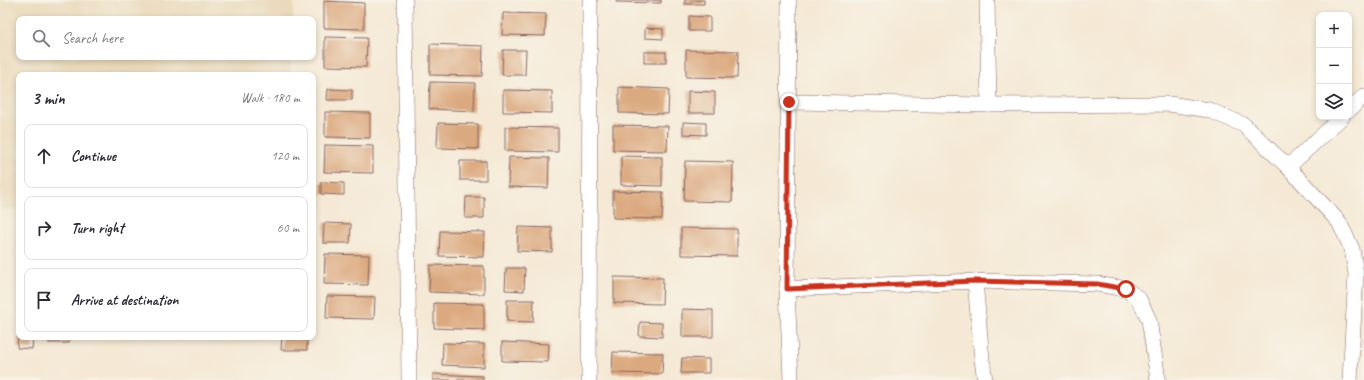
<!DOCTYPE html>
<html lang="en">
<head>
<meta charset="utf-8">
<style>
  :root { --surface:#fff; --page:#f7f7f7; --text:#2b2b33; --muted:#7c7c81; --line:#e1e1e2 }
  body { margin:0; font-family:Caveat,sans-serif; background:var(--page); color:var(--text) }
  .controls { position:absolute; right:12px; top:12px; display:grid; overflow:hidden; border-radius:8px; box-shadow:0 2px 6px #0003 }
  .controls button { width:36px; height:36px; display:grid; place-items:center; padding:0; border:0; border-bottom:1px solid var(--line); background:var(--surface); color:var(--text); font:20px sans-serif }
  .stop { position:absolute; width:12px; height:12px; margin:-9px; border:3px solid #c8321e; border-radius:50%; background:#fff }
  .stop.end { background:#c8321e; border-color:#fff; box-shadow:0 1px 4px #0008 }
  .list { margin:0; padding:0; list-style:none }
  h2 { display:flex; justify-content:space-between; align-items:center; height:52px; margin:0; padding:0 16px; font-size:17px }
  h2 small { font-size:13px; font-weight:400; color:var(--muted) }
  .list li { display:grid; grid-template-columns:26px 1fr auto; gap:12px; align-items:center; box-sizing:border-box; height:64px; margin:0 8px 8px; padding:0 8px; border:1px solid var(--line); border-radius:8px }
  .list b { display:block; font-size:15px; white-space:nowrap }
  .list em { font-size:13px; font-style:normal; color:var(--muted) }
  .icon { flex:none; width:22px; height:22px; fill:none; stroke:currentColor; stroke-width:2; stroke-linecap:round; stroke-linejoin:round }
  .map { position:relative; flex:none; width:1364px; height:380px; overflow:hidden }
  .search { position:absolute; background:var(--surface); box-shadow:0 2px 6px #0003; left:16px; top:16px; width:300px; height:44px; display:flex; align-items:center; gap:10px; box-sizing:border-box; padding:0 14px; border-radius:8px; color:var(--muted); font-size:15px }
  .panel { position:absolute; background:var(--surface); box-shadow:0 2px 6px #0003; left:16px; top:72px; width:300px; height:268px; border-radius:8px }
  .map>svg:first-child { display:block }
  .built { fill:#ead9ba }
  .building { fill:#dba97f }
  .lines { fill:none; stroke-linecap:round; stroke-linejoin:round }
  .street-casing { stroke:#866666; stroke-width:16 }
  .street { stroke:#fff; stroke-width:15 }
  .route { stroke:#c8321e; stroke-width:5 }
</style>
</head>
<body>
<div class="map">
<svg width="1364" height="380" viewBox="0 0 1364 380">
  <rect width="100%" height="100%" fill="#f7f3e8"/>
  <filter id="ink" filterUnits="userSpaceOnUse"><feTurbulence type="fractalNoise" baseFrequency=".025" numOctaves="2"/><feDisplacementMap in="SourceGraphic" scale="8" xChannelSelector="R" yChannelSelector="G"/><feConvolveMatrix kernelMatrix="1 2 1 2 8 2 1 2 1" color-interpolation-filters="sRGB"/></filter>
  <filter id="wash" filterUnits="userSpaceOnUse"><feTurbulence type="fractalNoise" baseFrequency=".012" numOctaves="4" result="noise"/><feDisplacementMap in="SourceGraphic" scale="16" xChannelSelector="R" yChannelSelector="G"/><feGaussianBlur stdDeviation="0.9" result="paint"/><feColorMatrix in="noise" values="0 0 0 0 0 0 0 0 0 0 0 0 0 0 0 0 0 1.4 0 .05"/><feComposite in="paint" operator="in"/></filter>
  <g filter="url(#wash)">
    <rect width="100%" height="100%" fill="#f5e9d5"/>
    <polygon class="built" points="0,0 294,0 293,19 19,19 19,57 291,57 290,75 19,75 19,209 0,209"/>
    <g id="blocks">
      <g class="building">
        <polygon points="616,0 661,0 661,3 616,2"/>
        <polygon points="685,0 704,0 704,4 684,4"/>
        <polygon points="324,1 364,3 364,29 324,28"/>
        <polygon points="503,13 546,14 545,36 502,35"/>
        <polygon points="689,16 710,17 710,31 689,31"/>
        <polygon points="645,28 663,29 663,39 645,38"/>
        <polygon points="325,37 367,38 366,67 325,66"/>
        <polygon points="430,44 483,46 482,76 430,75"/>
        <polygon points="503,50 526,50 525,75 502,75"/>
        <polygon points="686,50 738,51 737,78 686,77"/>
        <rect x="644" y="52" width="22" height="11"/>
        <polygon points="430,82 475,83 474,111 429,109"/>
        <polygon points="619,87 669,89 668,114 619,113"/>
        <polygon points="328,89 352,90 352,100 327,100"/>
        <polygon points="503,90 552,91 552,113 503,112"/>
        <polygon points="688,91 715,92 715,113 688,113"/>
        <polygon points="325,112 370,113 370,138 325,137"/>
        <polygon points="683,122 706,123 706,135 683,134"/>
        <polygon points="438,123 478,124 478,149 437,148"/>
        <polygon points="613,125 668,126 667,151 613,150"/>
        <polygon points="505,127 558,128 558,152 505,151"/>
        <polygon points="325,145 373,146 373,173 324,172"/>
        <polygon points="621,156 662,157 662,186 621,185"/>
        <polygon points="509,157 549,158 548,188 508,187"/>
        <rect x="460" y="161" width="26" height="19"/>
        <polygon points="685,161 733,162 732,202 684,201"/>
        <polygon points="321,182 344,183 344,195 321,194"/>
        <polygon points="613,191 663,192 662,219 613,218"/>
        <polygon points="466,197 484,197 484,218 465,218"/>
        <polygon points="324,223 351,224 350,243 323,243"/>
        <polygon points="518,227 552,228 552,252 517,251"/>
        <polygon points="681,228 737,229 737,256 681,255"/>
        <polygon points="440,231 485,232 484,257 439,256"/>
        <polygon points="325,254 369,255 368,285 324,284"/>
        <polygon points="430,265 484,266 484,294 429,292"/>
        <polygon points="506,268 525,268 524,291 505,290"/>
        <polygon points="614,277 663,278 662,304 614,303"/>
        <polygon points="327,296 375,297 374,319 326,318"/>
        <polygon points="507,300 534,300 533,322 507,321"/>
        <polygon points="434,303 484,304 484,330 434,328"/>
        <polygon points="682,309 713,310 713,337 682,337"/>
        <polygon points="640,322 662,323 662,337 639,336"/>
        <polygon points="18,337 33,337 32,349 17,348"/>
        <rect x="49" y="337" width="20" height="6"/>
        <polygon points="282,337 307,337 307,350 281,350"/>
        <polygon points="502,342 549,344 548,362 502,361"/>
        <polygon points="443,343 484,344 484,367 442,365"/>
        <polygon points="613,352 663,353 662,374 612,373"/>
        <polygon points="682,358 709,359 709,373 681,373"/>
        <polygon points="433,374 483,376 483,380 433,380"/>
      </g>
    </g>
  </g>
  <g filter="url(#ink)">
    <use href="#blocks" fill-opacity="0" stroke="#866666" stroke-width="1"/>
    <g class="lines">
      <g class="street-casing">
        <g id="street">
          <polyline points="405,0 409,380"/>
          <polyline points="789,0 787,289 791,380"/>
          <polyline points="987,0 989,105"/>
          <polyline points="789,102 989,105 1169,104 1209,110 1244,125 1288,167 1339,222 1352,249 1356,274 1350,380"/>
          <polyline points="1349,110 1364,96"/>
          <polyline points="1288,167 1342,117"/>
          <polyline points="975,281 1097,284 1126,289 1139,299 1149,320 1158,380"/>
          <polyline points="787,289 975,281 982,360 985,380"/>
          <polyline points="589,380 590,0"/>
        </g>
      </g>
      <use href="#street" class="street"/>
    </g>
  </g>
  <g class="lines" filter="url(#ink)">
    <polyline class="route" points="789,102 787,289 975,281 1097,284 1126,289"/>
  </g>
</svg>
<div class="controls">
<button>+</button>
<button>−</button>
<button><svg class="icon" aria-label="layers" viewBox="0 0 24 24"><path d="M12 4l9 5-9 5-9-5zM3 14l9 5 9-5"/></svg></button>
</div>
<div class="stop" style="left:1126px;top:289px"></div>
<div class="stop end" style="left:789px;top:102px"></div>
<div class="search"><svg class="icon" aria-label="search" viewBox="0 0 24 24"><circle cx="10" cy="10" r="6"/><path d="M15 15l6 6"/></svg>Search here</div>
<section class="panel">
<h2>3 min<small>Walk · 180 m</small></h2>
<ul class="list">
<li><svg class="icon" aria-label="ahead" viewBox="0 0 24 24"><path d="M12 20V5M6 11l6-6 6 6"/></svg><div><b>Continue</b></div><em>120 m</em></li>
<li><svg class="icon" aria-label="right" viewBox="0 0 24 24"><path d="M7 20v-9h11M14 6l5 5-5 5"/></svg><div><b>Turn right</b></div><em>60 m</em></li>
<li><svg class="icon" aria-label="arrive" viewBox="0 0 24 24"><path d="M6 21V4h12l-3 4 3 4H6"/></svg><div><b>Arrive at destination</b></div></li>
</ul>
</section>
</div>
</body>
</html>
